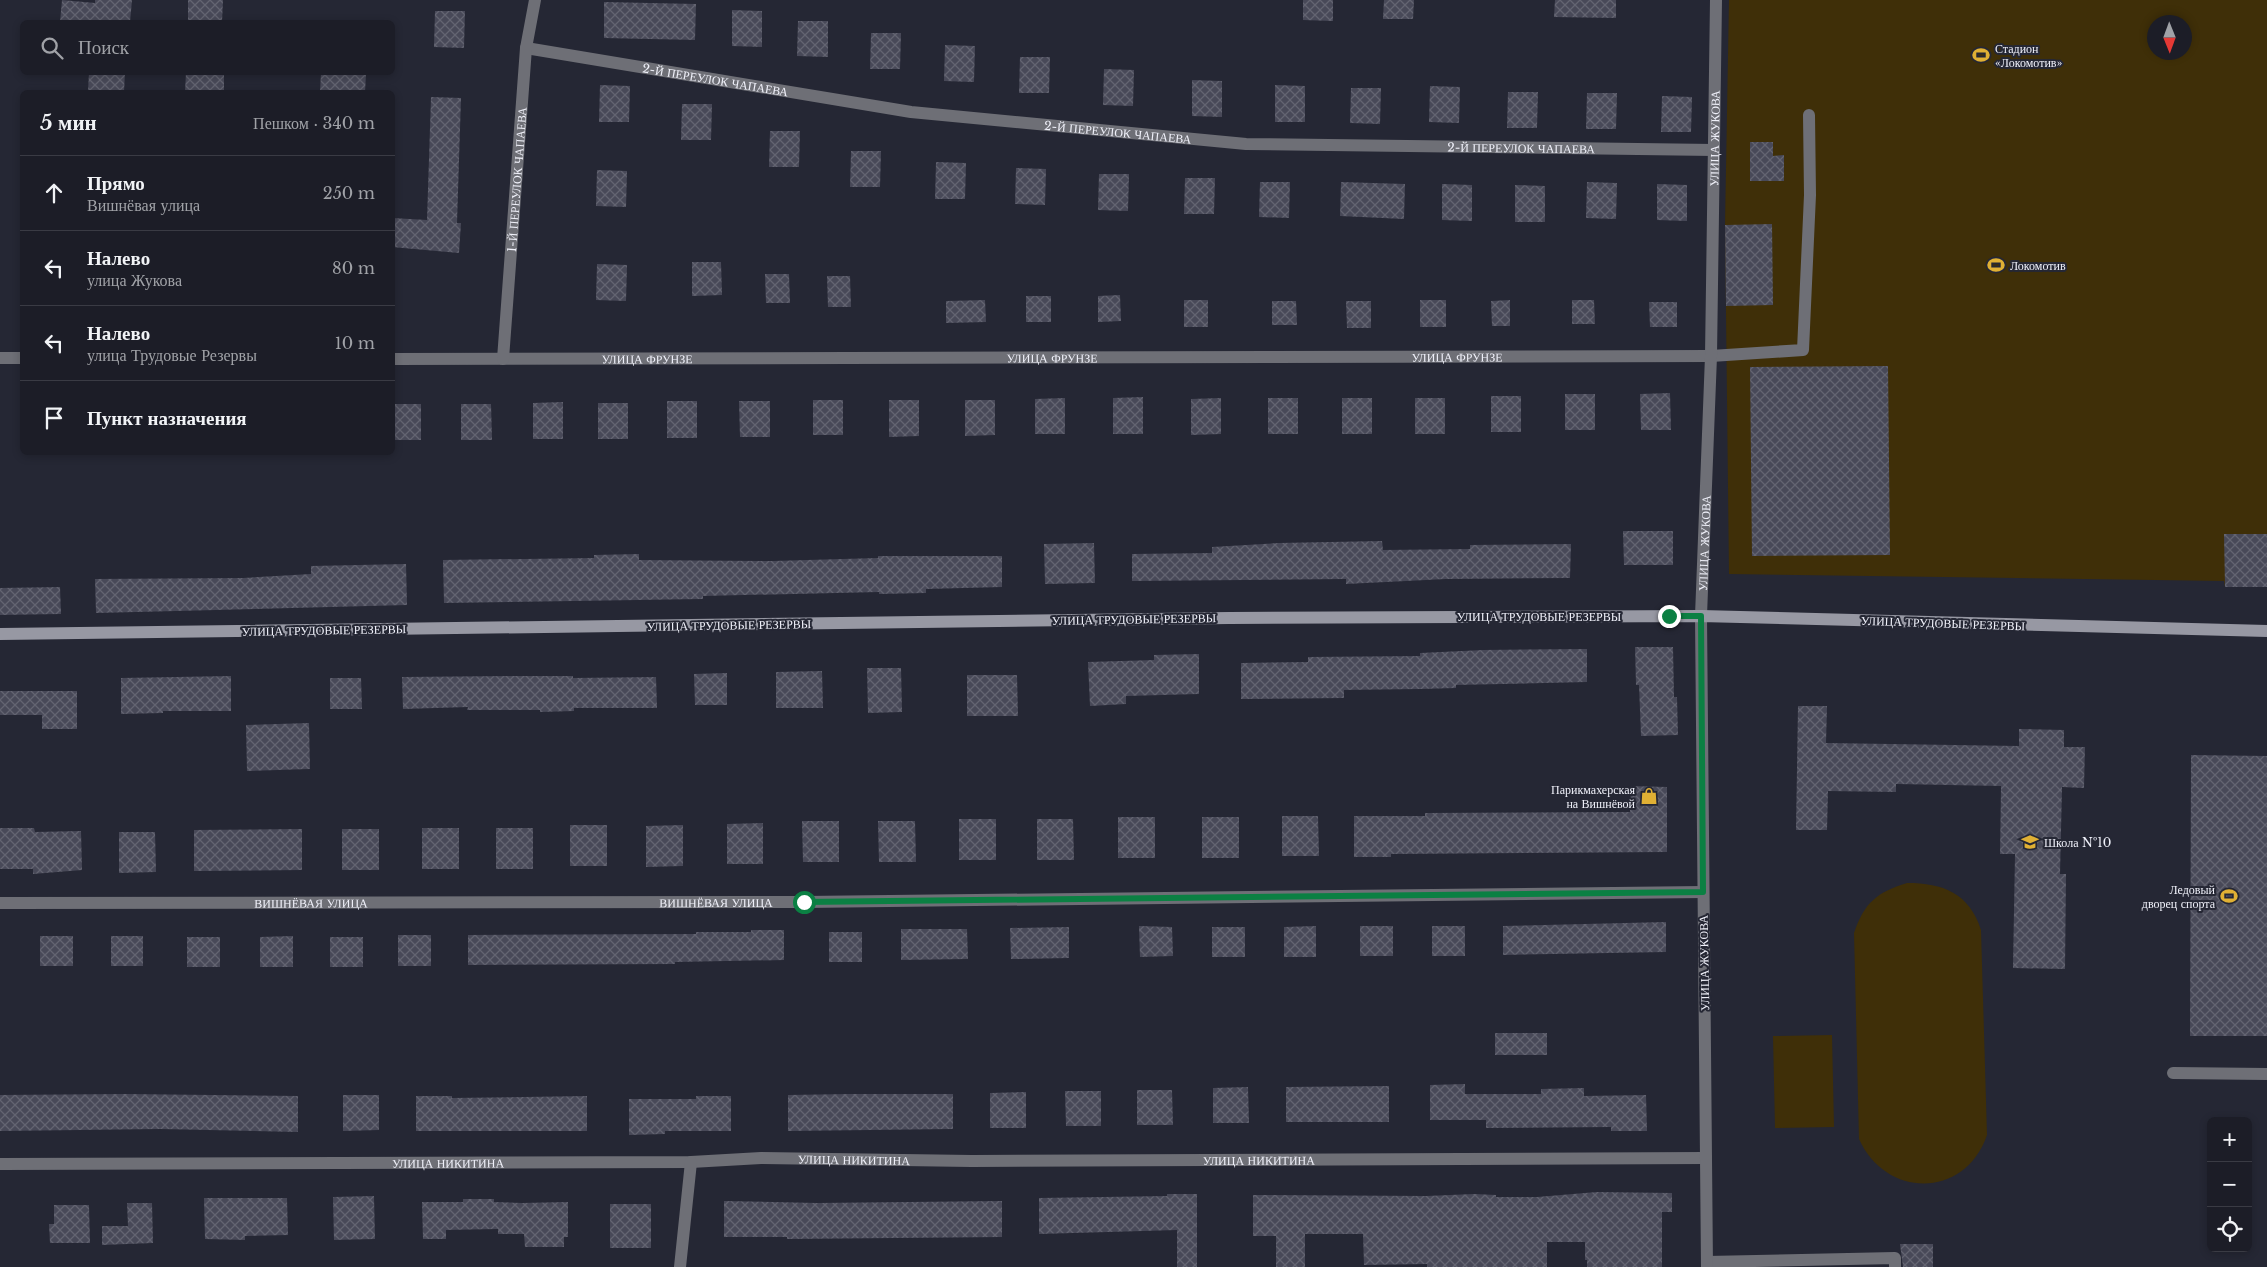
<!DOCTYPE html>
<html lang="ru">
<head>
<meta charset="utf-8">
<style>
  :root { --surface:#1c1d27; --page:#25262f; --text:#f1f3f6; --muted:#a0a2a7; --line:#3a3b44 }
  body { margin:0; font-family:"Libre Baskerville",serif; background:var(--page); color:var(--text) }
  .controls { position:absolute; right:15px; bottom:15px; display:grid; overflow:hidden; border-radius:8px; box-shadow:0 2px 8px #0003 }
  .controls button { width:45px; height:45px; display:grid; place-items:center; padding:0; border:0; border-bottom:1px solid var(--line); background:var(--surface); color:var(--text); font:25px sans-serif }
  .compass { position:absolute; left:2147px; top:15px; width:45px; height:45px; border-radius:50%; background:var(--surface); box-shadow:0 2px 8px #0003; rotate:179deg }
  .stop { position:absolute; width:15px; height:15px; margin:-11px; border:4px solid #0b8043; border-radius:50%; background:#fff }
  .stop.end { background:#0b8043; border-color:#fff; box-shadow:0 1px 5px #0008 }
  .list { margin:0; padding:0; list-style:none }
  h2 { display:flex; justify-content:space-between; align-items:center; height:65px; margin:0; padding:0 20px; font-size:21px }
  h2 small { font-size:16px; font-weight:400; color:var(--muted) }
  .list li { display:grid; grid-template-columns:32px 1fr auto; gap:15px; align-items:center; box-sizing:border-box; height:75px; padding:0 20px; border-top:1px solid var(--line) }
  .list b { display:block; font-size:19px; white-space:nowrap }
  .list p { margin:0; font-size:16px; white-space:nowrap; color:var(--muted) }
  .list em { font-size:16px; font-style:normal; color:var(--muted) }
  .icon { flex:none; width:28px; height:28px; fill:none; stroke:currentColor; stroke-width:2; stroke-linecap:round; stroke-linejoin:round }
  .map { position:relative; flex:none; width:2267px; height:1267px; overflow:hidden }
  .search { position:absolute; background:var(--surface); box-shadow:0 2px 8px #0003; left:20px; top:20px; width:375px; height:55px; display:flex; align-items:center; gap:12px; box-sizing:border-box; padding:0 18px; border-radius:8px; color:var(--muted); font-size:19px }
  .panel { position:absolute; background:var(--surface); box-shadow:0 2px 8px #0003; left:20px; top:90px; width:375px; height:365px; border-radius:8px }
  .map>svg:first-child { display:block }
  .pitch { fill:#3f2f08; fill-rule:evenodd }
  .building { fill:url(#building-cross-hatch) }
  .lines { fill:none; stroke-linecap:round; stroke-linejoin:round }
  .service { stroke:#6e6f76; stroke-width:12 }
  .minor { stroke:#6e6f76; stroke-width:12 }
  .tertiary { stroke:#6e6f76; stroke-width:12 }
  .secondary { stroke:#9798a3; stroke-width:12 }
  .route { stroke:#0b8043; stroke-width:6 }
  .labels { text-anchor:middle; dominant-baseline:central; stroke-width:4; stroke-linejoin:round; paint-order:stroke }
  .poi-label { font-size:12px; fill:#eff0f9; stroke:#252734; text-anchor:start }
  .street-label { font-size:12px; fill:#eff0f9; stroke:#252734 }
</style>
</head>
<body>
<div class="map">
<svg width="2267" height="1267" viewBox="0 0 2267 1267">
  <defs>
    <pattern id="building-cross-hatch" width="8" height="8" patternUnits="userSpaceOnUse" patternTransform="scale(1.25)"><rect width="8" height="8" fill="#484958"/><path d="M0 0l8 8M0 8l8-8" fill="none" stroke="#636471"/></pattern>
  </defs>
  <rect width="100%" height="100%" fill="#252734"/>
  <g class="pitch">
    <path d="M1729 0H2267V587H2225L2224 581 1729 574 1725 225ZM2154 22H2184V52H2154Z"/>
    <path d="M1907 883C1943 883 1969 893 1981 930L1987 1135C1965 1199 1886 1199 1859 1139L1854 933C1864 903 1877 892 1907 883Z"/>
    <polygon points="1832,1035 1834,1127 1775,1128 1773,1036"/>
  </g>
  <g class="building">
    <polygon points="62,0 95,3 95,0 132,0 130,22 60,22"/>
    <polygon points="188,0 223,0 222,22 188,22"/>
    <polygon points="1303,0 1333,0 1333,21 1303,20"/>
    <polygon points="1384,0 1414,0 1413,19 1383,19"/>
    <polygon points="1555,0 1616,0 1616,18 1554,17"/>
    <polygon points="604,2 696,4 695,40 604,38"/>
    <polygon points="732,10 762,11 762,47 732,46"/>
    <polygon points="435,11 465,11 464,48 434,47"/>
    <polygon points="798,21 828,21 828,57 797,56"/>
    <polygon points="871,33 901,33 900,69 870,69"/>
    <polygon points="945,45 975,46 974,82 944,81"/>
    <polygon points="1020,57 1050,57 1049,93 1019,93"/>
    <polygon points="1104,69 1134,70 1133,106 1103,105"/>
    <polygon points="89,72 125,72 124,92 88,92"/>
    <polygon points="186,72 224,72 224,92 185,92"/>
    <polygon points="321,72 366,74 365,92 320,92"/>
    <polygon points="1192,80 1222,81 1222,117 1192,116"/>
    <polygon points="600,85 630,86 629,122 599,122"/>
    <polygon points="1275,85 1305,86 1305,122 1275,122"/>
    <polygon points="1430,86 1460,87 1459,123 1429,122"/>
    <polygon points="1351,88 1381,88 1380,124 1350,123"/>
    <polygon points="1508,92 1538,92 1537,128 1507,128"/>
    <polygon points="1587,93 1617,93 1616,129 1586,129"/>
    <polygon points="1662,96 1692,97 1691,132 1661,132"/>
    <polygon points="431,97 461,98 457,223 461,223 459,253 392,247 392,218 427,220"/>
    <polygon points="682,104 712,104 711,140 681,140"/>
    <polygon points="770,131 800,131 799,167 769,167"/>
    <polygon points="1750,142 1773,142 1773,156 1784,155 1784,181 1750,181"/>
    <polygon points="851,151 881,151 880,187 850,187"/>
    <polygon points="936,162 966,163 965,199 935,199"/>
    <polygon points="1016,168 1046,169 1045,205 1015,204"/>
    <polygon points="597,170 627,171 626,207 596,206"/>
    <polygon points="1099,174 1129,174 1128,211 1098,210"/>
    <polygon points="1185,178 1215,178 1214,214 1184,214"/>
    <polygon points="1260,182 1290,182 1289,218 1259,217"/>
    <polygon points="1341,182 1405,184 1404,219 1340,216"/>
    <polygon points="1587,182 1617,183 1616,219 1586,218"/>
    <polygon points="1442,184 1472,185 1472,221 1442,220"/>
    <polygon points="1657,184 1687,185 1687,221 1657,220"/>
    <polygon points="1515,185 1545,186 1545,222 1515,222"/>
    <polygon points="1772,224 1773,305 1726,306 1725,225"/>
    <polygon points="692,262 721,262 722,295 692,296"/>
    <polygon points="597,264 627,265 626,301 596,300"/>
    <polygon points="765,274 789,274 790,303 766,303"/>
    <polygon points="827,276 850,276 851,307 828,307"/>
    <polygon points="1120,295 1121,321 1098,322 1098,296"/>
    <rect x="1026" y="296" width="25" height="26"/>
    <polygon points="985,300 986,322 946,323 946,301"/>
    <rect x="1184" y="300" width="24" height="27"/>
    <rect x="1420" y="300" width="26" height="27"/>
    <polygon points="1510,300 1510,326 1492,326 1491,301"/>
    <polygon points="1572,300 1594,300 1595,324 1572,324"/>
    <polygon points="1272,301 1296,301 1297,325 1272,325"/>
    <polygon points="1346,301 1371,301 1371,328 1347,328"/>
    <polygon points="1649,302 1677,302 1677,327 1650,327"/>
    <polygon points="1888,366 1890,555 1752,556 1750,367"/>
    <polygon points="1670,393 1671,430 1641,430 1640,394"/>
    <rect x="1565" y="394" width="30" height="36"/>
    <rect x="1491" y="396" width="30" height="36"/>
    <polygon points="1143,397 1143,434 1113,434 1113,398"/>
    <polygon points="1065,398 1065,434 1035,434 1035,399"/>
    <polygon points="1221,398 1221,434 1191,435 1191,399"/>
    <rect x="1268" y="398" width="30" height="36"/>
    <rect x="1342" y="398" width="30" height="36"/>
    <rect x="1415" y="398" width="30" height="36"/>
    <rect x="813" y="400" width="30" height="35"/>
    <polygon points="889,400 919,400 919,436 889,437"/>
    <polygon points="965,400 995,400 995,435 965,436"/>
    <rect x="667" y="401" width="30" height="37"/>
    <polygon points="739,401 770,401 770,437 740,437"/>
    <polygon points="563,402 563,439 533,439 533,403"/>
    <rect x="598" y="403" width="30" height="36"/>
    <rect x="392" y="404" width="29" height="36"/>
    <polygon points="461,404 491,404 492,440 461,440"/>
    <polygon points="1623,531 1673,531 1673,565 1624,565"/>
    <polygon points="2224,534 2267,534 2267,587 2225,587"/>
    <polygon points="1382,541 1383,550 1470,549 1470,545 1571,544 1570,578 1446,579 1346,584 1346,579 1132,581 1132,554 1212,553 1212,547 1279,543"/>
    <polygon points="1094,543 1095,583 1045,584 1044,544"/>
    <polygon points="639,554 639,560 772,561 878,558 878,556 1002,556 1002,587 926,589 926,593 879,594 879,592 703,596 703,599 444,603 443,560 594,558 594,555"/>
    <polygon points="406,564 407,605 96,613 95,579 243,578 311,574 311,566"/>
    <polygon points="60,587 61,614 0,615 0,588"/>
    <polygon points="1635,647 1673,647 1674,697 1677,697 1678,735 1641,736 1639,685 1636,685"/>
    <polygon points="1587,649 1587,682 1456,685 1456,688 1421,689 1344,690 1344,698 1241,699 1241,663 1308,662 1308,657 1420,656 1420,653 1483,650"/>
    <polygon points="1199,654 1199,694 1126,696 1126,704 1090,706 1088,662 1154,660 1154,655"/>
    <polygon points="867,668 901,668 902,712 868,713"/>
    <polygon points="822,671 823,708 776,708 776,672"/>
    <polygon points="727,673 727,705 695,705 694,674"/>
    <polygon points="967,675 1017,675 1018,716 967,716"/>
    <polygon points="231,676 231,711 163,711 163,713 121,714 121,678"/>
    <polygon points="510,676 573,676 573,678 656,677 657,708 574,708 574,711 540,712 540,710 467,710 468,707 403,709 402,677"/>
    <polygon points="330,678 361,678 362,709 330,709"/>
    <polygon points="0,691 77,691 77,729 42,729 42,715 0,715"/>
    <polygon points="1798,706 1827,706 1826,743 2019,746 2019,729 2064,730 2064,747 2085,747 2084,788 2062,787 2060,874 2066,874 2065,969 2013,968 2015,854 2000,854 2001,786 1896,784 1896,792 1828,791 1827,830 1796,830"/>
    <polygon points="309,723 310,769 247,771 246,725"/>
    <polygon points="2191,755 2267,756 2267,1036 2190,1036"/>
    <polygon points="1631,786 1667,787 1667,852 1391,854 1391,857 1354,857 1354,816 1425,816 1425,813 1630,812"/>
    <polygon points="1282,816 1318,816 1319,856 1282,856"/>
    <rect x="1118" y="817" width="37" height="41"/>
    <rect x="1202" y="817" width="37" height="41"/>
    <rect x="959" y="819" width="37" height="41"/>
    <polygon points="1037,819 1073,819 1074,860 1037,860"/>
    <polygon points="802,821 839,821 839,862 803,862"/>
    <polygon points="878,821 915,821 916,862 879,862"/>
    <polygon points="763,823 763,864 727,864 727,824"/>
    <rect x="570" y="825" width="37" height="41"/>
    <polygon points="683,825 683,866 646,867 646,826"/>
    <polygon points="0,828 34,828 35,832 81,831 82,870 33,874 33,869 0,869"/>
    <rect x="422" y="828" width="37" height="41"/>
    <rect x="496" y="828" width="37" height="41"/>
    <polygon points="302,829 302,870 194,871 194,830"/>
    <rect x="342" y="829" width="37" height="41"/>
    <polygon points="119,832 155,832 156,872 119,873"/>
    <polygon points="1666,922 1666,952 1503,955 1503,926"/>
    <polygon points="1139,926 1172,927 1173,956 1140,957"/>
    <polygon points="1316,926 1316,957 1284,957 1284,927"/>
    <rect x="1360" y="926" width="33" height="30"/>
    <rect x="1432" y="926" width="33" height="30"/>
    <polygon points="1069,927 1069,958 1011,959 1010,928"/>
    <rect x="1212" y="927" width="33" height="30"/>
    <polygon points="901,929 967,929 968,959 901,960"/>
    <polygon points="751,930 784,930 784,960 675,962 675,964 468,965 468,935 696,934 696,932 751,932"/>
    <rect x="829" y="932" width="33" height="30"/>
    <rect x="398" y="935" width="33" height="31"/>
    <rect x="40" y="936" width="33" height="30"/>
    <rect x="111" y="936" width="32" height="30"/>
    <polygon points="293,936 293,967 260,967 260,937"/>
    <rect x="187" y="937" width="33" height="30"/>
    <rect x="330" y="937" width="33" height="30"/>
    <rect x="1495" y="1033" width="52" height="22"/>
    <polygon points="1465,1084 1465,1094 1541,1094 1541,1089 1584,1088 1584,1096 1646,1095 1647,1131 1611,1131 1611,1127 1486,1128 1486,1120 1430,1120 1430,1085"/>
    <polygon points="1389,1086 1389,1122 1286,1122 1286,1087"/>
    <polygon points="1248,1087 1249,1123 1213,1123 1213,1088"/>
    <polygon points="1137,1090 1172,1090 1173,1125 1137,1125"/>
    <polygon points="1065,1091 1101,1091 1101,1126 1066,1126"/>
    <polygon points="1026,1092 1026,1128 990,1128 990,1093"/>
    <polygon points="125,1094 298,1096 298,1132 160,1129 0,1131 0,1095"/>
    <polygon points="850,1094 953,1094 953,1129 788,1131 788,1095"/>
    <polygon points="343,1095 379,1095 379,1130 343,1131"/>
    <polygon points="416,1096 452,1096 452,1098 587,1096 587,1131 416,1131"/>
    <polygon points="696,1096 731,1096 731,1131 665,1131 665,1134 629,1135 629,1099 696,1099"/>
    <polygon points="1597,1192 1672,1193 1672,1212 1662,1212 1662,1267 1587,1267 1587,1260 1585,1260 1585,1242 1547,1242 1547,1267 1427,1267 1427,1264 1364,1265 1363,1234 1305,1234 1305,1267 1276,1267 1276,1236 1253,1236 1253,1195 1426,1196 1474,1194 1496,1195 1496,1197 1537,1197"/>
    <polygon points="1167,1194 1197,1194 1197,1267 1177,1267 1177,1230 1039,1234 1039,1198 1167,1196"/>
    <polygon points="374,1196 375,1239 334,1240 333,1197"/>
    <polygon points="204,1198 287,1198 288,1235 245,1236 245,1240 205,1239"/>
    <polygon points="463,1199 494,1199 494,1202 522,1203 568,1202 568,1237 564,1237 564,1247 525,1247 524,1234 498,1234 498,1229 446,1230 446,1239 423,1239 422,1202 463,1202"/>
    <polygon points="724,1201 817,1203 1002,1201 1002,1237 787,1239 787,1237 724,1237"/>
    <polygon points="127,1203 152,1203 153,1243 102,1245 102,1226 128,1226"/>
    <rect x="610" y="1204" width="41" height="44"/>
    <polygon points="54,1205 89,1205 90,1243 50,1243 49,1224 54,1224"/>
    <polygon points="1900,1244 1933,1244 1933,1267 1903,1267"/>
  </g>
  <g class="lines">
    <g class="service">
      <polyline points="1711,356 1803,350 1810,195 1809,115"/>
      <polyline points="2173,1073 2267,1074"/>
      <polyline points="1707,1262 1895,1258 1895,1267"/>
    </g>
    <g class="minor">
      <path id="s1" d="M526 48 911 112 1246 144 1714 150"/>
      <polyline points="0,358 22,358"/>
      <path id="s2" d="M392 359 1711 356"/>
      <path id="s3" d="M503 359 526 48 535 0"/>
      <path id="s4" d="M0 903 804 902 1703 892"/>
      <path id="s5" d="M0 1164 691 1162 761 1158 972 1161 1706 1158"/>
      <polyline points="680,1267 691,1162"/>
    </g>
    <path class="tertiary" id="s6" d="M1707 1267 1701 616 1711 356 1716 0"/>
    <polyline class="secondary" points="0,634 1229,618 1701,616 2267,631"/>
  </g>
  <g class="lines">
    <polyline class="route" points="804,902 1703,892 1701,616 1669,616"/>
  </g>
  <defs>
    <g id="stadium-bare" transform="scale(1.35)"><path d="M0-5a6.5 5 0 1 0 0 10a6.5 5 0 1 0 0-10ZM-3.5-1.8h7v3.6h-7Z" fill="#e0b034" stroke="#252734" stroke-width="2.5" paint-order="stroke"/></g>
    <g id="shop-bare" transform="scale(1.35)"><path d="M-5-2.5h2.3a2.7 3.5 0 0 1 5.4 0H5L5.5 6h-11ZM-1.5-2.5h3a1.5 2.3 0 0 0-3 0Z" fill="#e0b034" stroke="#252734" stroke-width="2.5" paint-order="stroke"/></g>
    <g id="school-bare" transform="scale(1.35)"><path d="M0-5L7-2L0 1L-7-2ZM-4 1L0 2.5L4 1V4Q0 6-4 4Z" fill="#e0b034" stroke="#252734" stroke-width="2.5" paint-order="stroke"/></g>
  </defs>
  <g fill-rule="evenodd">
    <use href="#stadium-bare" x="1981" y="55"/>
    <use href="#stadium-bare" x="1996" y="265"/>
    <use href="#shop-bare" x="1649" y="796"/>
    <use href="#school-bare" x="2030" y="842"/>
    <use href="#stadium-bare" x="2229" y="896"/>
  </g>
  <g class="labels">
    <g class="poi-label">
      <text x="1995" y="48">Стадион<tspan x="1995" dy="14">«Локомотив»</tspan></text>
      <text x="2010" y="265">Локомотив</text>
      <text x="1635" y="789" text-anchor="end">Парикмахерская<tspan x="1635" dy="14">на Вишнёвой</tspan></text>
      <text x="2044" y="842">Школа №10</text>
      <text x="2215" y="889" text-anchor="end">Ледовый<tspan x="2215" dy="14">дворец спорта</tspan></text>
    </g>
    <g class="street-label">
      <text stroke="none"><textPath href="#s1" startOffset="192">2-Й ПЕРЕУЛОК ЧАПАЕВА</textPath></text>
      <text stroke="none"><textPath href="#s1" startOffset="598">2-Й ПЕРЕУЛОК ЧАПАЕВА</textPath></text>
      <text stroke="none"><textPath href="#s6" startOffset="1129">УЛИЦА ЖУКОВА</textPath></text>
      <text stroke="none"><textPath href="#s1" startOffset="1002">2-Й ПЕРЕУЛОК ЧАПАЕВА</textPath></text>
      <text stroke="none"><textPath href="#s3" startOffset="180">1-Й ПЕРЕУЛОК ЧАПАЕВА</textPath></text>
      <text stroke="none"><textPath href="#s2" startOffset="1065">УЛИЦА ФРУНЗЕ</textPath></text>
      <text stroke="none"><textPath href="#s2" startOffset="660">УЛИЦА ФРУНЗЕ</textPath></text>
      <text stroke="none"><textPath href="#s2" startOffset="255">УЛИЦА ФРУНЗЕ</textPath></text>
      <text stroke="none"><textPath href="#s6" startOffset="724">УЛИЦА ЖУКОВА</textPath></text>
      <text x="1539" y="616">УЛИЦА ТРУДОВЫЕ РЕЗЕРВЫ</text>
      <text transform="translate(1134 619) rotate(-1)">УЛИЦА ТРУДОВЫЕ РЕЗЕРВЫ</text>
      <text transform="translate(1943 623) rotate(2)">УЛИЦА ТРУДОВЫЕ РЕЗЕРВЫ</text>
      <text transform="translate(729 625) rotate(-1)">УЛИЦА ТРУДОВЫЕ РЕЗЕРВЫ</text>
      <text transform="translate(324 630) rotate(-1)">УЛИЦА ТРУДОВЫЕ РЕЗЕРВЫ</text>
      <text stroke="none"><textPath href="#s4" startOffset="716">ВИШНЁВАЯ УЛИЦА</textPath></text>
      <text stroke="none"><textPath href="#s4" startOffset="311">ВИШНЁВАЯ УЛИЦА</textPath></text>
      <text transform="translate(1704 963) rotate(-91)">УЛИЦА ЖУКОВА</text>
      <text stroke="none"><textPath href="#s5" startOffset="854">УЛИЦА НИКИТИНА</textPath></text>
      <text stroke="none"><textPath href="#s5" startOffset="1259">УЛИЦА НИКИТИНА</textPath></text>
      <text stroke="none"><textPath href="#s5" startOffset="448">УЛИЦА НИКИТИНА</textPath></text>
    </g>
  </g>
</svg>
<div class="controls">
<button>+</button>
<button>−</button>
<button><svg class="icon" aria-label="locate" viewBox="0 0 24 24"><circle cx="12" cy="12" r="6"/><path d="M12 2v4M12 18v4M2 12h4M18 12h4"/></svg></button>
</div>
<svg class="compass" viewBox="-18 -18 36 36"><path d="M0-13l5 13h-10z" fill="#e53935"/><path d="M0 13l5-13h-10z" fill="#a0a2a7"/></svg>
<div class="stop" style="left:804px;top:902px"></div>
<div class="stop end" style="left:1669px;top:616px"></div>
<div class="search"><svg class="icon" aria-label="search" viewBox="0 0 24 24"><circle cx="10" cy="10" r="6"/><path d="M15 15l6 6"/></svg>Поиск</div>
<section class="panel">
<h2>5 мин<small>Пешком · 340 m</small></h2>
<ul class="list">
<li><svg class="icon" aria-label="ahead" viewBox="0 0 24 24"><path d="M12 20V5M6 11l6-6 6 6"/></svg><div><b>Прямо</b><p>Вишнёвая улица</p></div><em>250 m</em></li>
<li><svg class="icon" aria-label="left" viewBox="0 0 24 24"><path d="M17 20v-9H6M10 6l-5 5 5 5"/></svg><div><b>Налево</b><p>улица Жукова</p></div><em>80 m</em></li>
<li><svg class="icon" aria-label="left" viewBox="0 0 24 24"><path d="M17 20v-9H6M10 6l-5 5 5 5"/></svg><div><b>Налево</b><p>улица Трудовые Резервы</p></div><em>10 m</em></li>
<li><svg class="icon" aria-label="arrive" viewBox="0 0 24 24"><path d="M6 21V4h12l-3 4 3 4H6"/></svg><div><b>Пункт назначения</b></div></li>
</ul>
</section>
</div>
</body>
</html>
